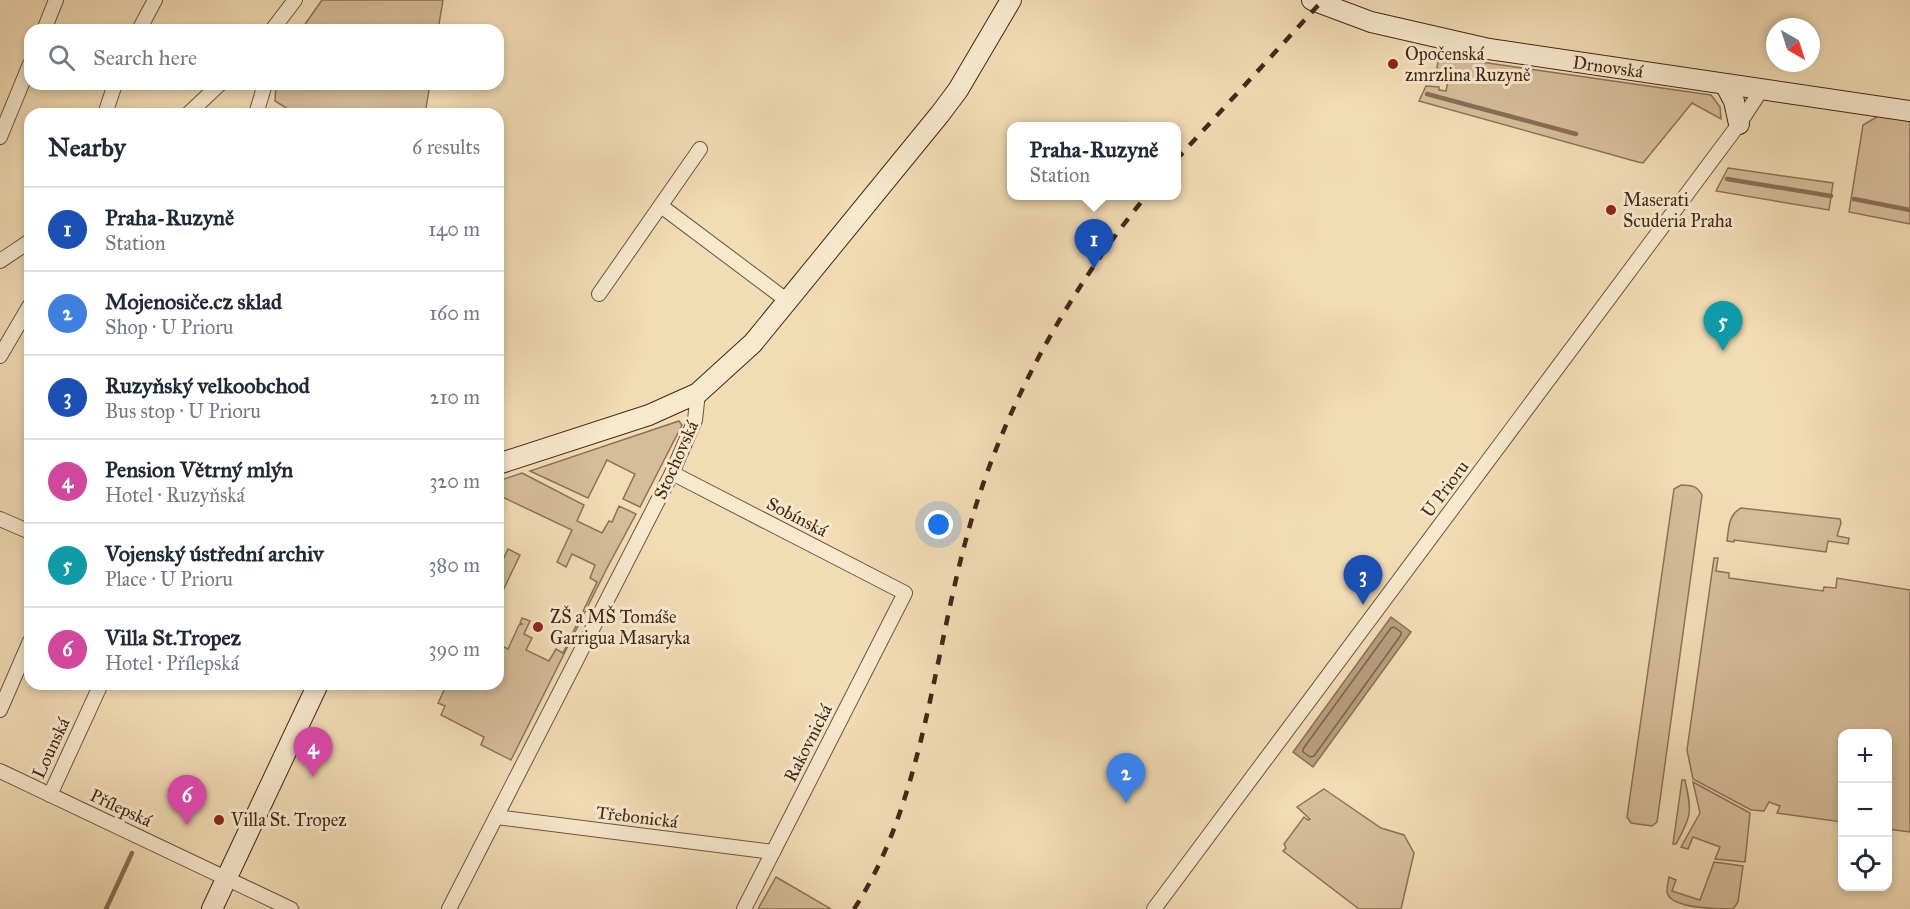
<!DOCTYPE html>
<html lang="en">
<head>
<meta charset="utf-8">
<style>
  :root { --surface:#fff; --page:#f6f6f7; --text:#1f2937; --muted:#747a83; --line:#e0e1e3; --accent:#7c3aed }
  body { margin:0; font-family:"IM FELL Great Primer",serif; background:var(--page); color:var(--text) }
  .controls { position:absolute; right:18px; bottom:18px; display:grid; overflow:hidden; border-radius:12px; box-shadow:0 3px 9px #0003 }
  .controls button { width:54px; height:54px; display:grid; place-items:center; padding:0; border:0; border-bottom:2px solid var(--line); background:var(--surface); color:var(--text); font:30px sans-serif }
  .compass { position:absolute; left:1766px; top:18px; width:54px; height:54px; border-radius:50%; background:var(--surface); box-shadow:0 3px 9px #0003; rotate:141deg }
  .you { position:absolute; left:939px; top:525px; width:21px; height:21px; margin:-15px; border:4px solid #fff; border-radius:50%; background:#1a73e8; box-shadow:0 0 0 9px #1a73e833 }
  .badge { display:grid; place-items:center; width:39px; height:39px; border-radius:50%; background:var(--accent); color:#fff; font-size:20px; font-weight:700 }
  .pin { position:absolute; translate:-50% -50px; filter:drop-shadow(0 2px 3px #0008) }
  .pin::after { content:''; position:absolute; top:32px; width:21px; height:18px; background:inherit; clip-path:polygon(0 0,100% 0,50% 100%) }
  .popup { position:absolute; left:1007px; top:122px; width:174px; height:78px; box-sizing:border-box; display:grid; place-content:center; border-radius:12px; background:var(--surface); filter:drop-shadow(0 2px 4px #0005); font-size:20px; white-space:nowrap; color:var(--muted) }
  .popup b { font-size:22px; color:var(--text) }
  .popup::after { content:''; position:absolute; left:50%; top:100%; margin-left:-12px; border:12px solid transparent; border-top-color:var(--surface) }
  .list { margin:0; padding:0; list-style:none }
  h2 { display:flex; justify-content:space-between; align-items:center; height:78px; margin:0; padding:0 24px; font-size:26px }
  h2 small { font-size:20px; font-weight:400; color:var(--muted) }
  .list li { display:grid; grid-template-columns:39px 1fr auto; gap:18px; align-items:center; box-sizing:border-box; height:84px; padding:0 24px; border-top:2px solid var(--line) }
  .list b { display:block; font-size:22px; white-space:nowrap }
  .list p { margin:0; font-size:20px; white-space:nowrap; color:var(--muted) }
  .list em { font-size:20px; font-style:normal; color:var(--muted) }
  .icon { flex:none; width:33px; height:33px; fill:none; stroke:currentColor; stroke-width:2; stroke-linecap:round; stroke-linejoin:round }
  .map { position:relative; flex:none; width:1910px; height:909px; overflow:hidden }
  .search { position:absolute; background:var(--surface); box-shadow:0 3px 9px #0003; left:24px; top:24px; width:480px; height:66px; display:flex; align-items:center; gap:15px; box-sizing:border-box; padding:0 21px; border-radius:18px; color:var(--muted); font-size:22px }
  .panel { position:absolute; background:var(--surface); box-shadow:0 3px 9px #0003; left:24px; top:108px; width:480px; height:582px; border-radius:18px }
  .map>svg:first-child { display:block }
  .green { fill:#d5bd99; stroke:#8d7258; stroke-width:1.5 }
  .water { fill:#b79e7f; stroke:#896e55; stroke-width:1.5 }
  .lines { fill:none; stroke-linecap:round; stroke-linejoin:round }
  .shore { stroke:#7e624b; stroke-width:1.5 }
  .stream { stroke:#896e55; stroke-width:4.5 }
  .street-casing { stroke:#70543e; stroke-width:16 }
  .secondary-casing { stroke:#452617; stroke-width:22 }
  .street { stroke:#f7e8ce; stroke-width:14 }
  .secondary { stroke:#f7e8ce; stroke-width:20 }
  .rail { stroke:#452617; stroke-width:4.5; stroke-dasharray:10 10; stroke-linecap:butt }
  .poi-dot { fill:#8f2418; stroke:#f7e8ce; stroke-width:2 }
  .labels { text-anchor:middle; dominant-baseline:central; stroke-width:6; stroke-linejoin:round; paint-order:stroke }
  .poi-label { font-size:18px; fill:#452617; stroke:#f7e8ce; text-anchor:start }
  .street-label { font-size:18px; fill:#452617; stroke:#f7e8ce }
</style>
</head>
<body>
<div class="map">
<svg width="1910" height="909" viewBox="0 0 1910 909">
  <rect width="100%" height="100%" fill="#f2dcb4"/>
  <filter id="stains"><feTurbulence type="fractalNoise" baseFrequency=".00333" numOctaves="4"/><feColorMatrix values="0 0 0 0 .2 0 0 0 0 .09 0 0 0 0 .02 0 0 0 .5 -.17"/></filter>
  <radialGradient id="worn" r=".72"><stop offset=".6" stop-color="#630" stop-opacity="0"/><stop offset="1" stop-color="#630" stop-opacity=".3"/></radialGradient>
  <g class="green">
    <polygon points="322,0 443,0 438,30 301,30"/>
    <polygon points="1439,56 1711,95 1720,107 1721,119 1692,103 1643,163 1638,162 1419,101 1426,86 1439,87 1439,90 1446,91 1449,76 1436,73"/>
    <polygon points="276,84 430,84 425,114 296,114 275,101"/>
    <polygon points="1880,115 1910,120 1910,224 1849,212 1863,125"/>
    <polygon points="1728,168 1833,183 1829,210 1716,191"/>
    <polygon points="679,421 682,425 640,507 623,499 635,474 607,460 588,498 530,471"/>
    <polygon points="522,473 584,505 577,521 602,533 609,521 612,522 619,506 636,514 606,570 511,760 481,745 484,737 441,715 445,706 438,703 447,684 498,684 498,644 508,649 519,625 522,624 520,623 522,618 530,621 524,634 532,638 526,650 549,661 556,649 563,653 597,582 590,578 595,565 572,554 566,567 557,562 572,530 498,495 498,481"/>
    <path d="M1681 485C1692 485 1697 486 1702 495L1657 822 1652 826 1631 823 1627 817 1674 489Z"/>
    <path d="M1741 508 1840 519 1841 523 1837 536 1849 538 1848 544 1828 541 1826 552 1734 540V542L1727 541C1729 528 1728 515 1741 508Z"/>
    <polygon points="508,549 520,555 498,601 498,571"/>
    <polygon points="1714,558 1718,558 1716,571 1729,573 1729,578 1823,591 1824,587 1836,588 1837,578 1910,590 1910,832 1888,829 1888,734 1842,734 1842,822 1777,813 1780,806 1769,802 1764,811 1751,810 1693,779 1687,750"/>
    <path d="M1682 780H1685C1692 812 1692 815 1676 844H1673Z"/>
    <polygon points="1693,782 1750,813 1745,862 1715,859 1720,847 1693,837 1688,849 1681,847 1700,813"/>
    <polygon points="1324,789 1381,828 1404,835 1414,853 1401,909 1359,909 1283,851 1286,848 1284,844 1304,817 1308,820 1310,819 1297,807"/>
    <path d="M1714 862 1743 866 1738 902 1733 909C1717 909 1670 909 1667 892 1667 887 1668 881 1669 877L1676 880 1672 891 1700 900Z"/>
    <polygon points="776,877 831,909 758,909"/>
  </g>
  <polygon class="water" points="1391,617 1411,632 1313,767 1293,752"/>
  <g class="lines">
    <polygon class="shore" points="1394,627 1401,632 1401,635 1314,756 1310,757 1303,752 1303,749 1391,628"/>
    <g class="stream">
      <polyline points="1427,94 1576,134"/>
      <polyline points="1727,179 1831,196"/>
      <polyline points="1854,199 1910,210"/>
      <polyline points="106,909 132,853"/>
    </g>
    <g class="street-casing">
      <g id="street">
        <polyline points="44,30 56,0"/>
        <polyline points="139,30 155,0"/>
        <polyline points="272,30 295,0"/>
        <polyline points="105,114 115,84"/>
        <polyline points="188,114 220,84"/>
        <polyline points="256,114 265,84"/>
        <polyline points="0,137 30,64"/>
        <polyline points="661,206 789,302"/>
        <polyline points="0,261 30,241"/>
        <polyline points="599,294 700,149"/>
        <polyline points="0,356 30,305"/>
        <polyline points="672,473 905,593 744,909"/>
        <polyline points="0,519 30,532"/>
        <polyline points="0,710 30,641"/>
        <polyline points="0,771 291,909"/>
        <polyline points="50,795 101,684"/>
        <polyline points="496,817 773,852"/>
        <polyline points="449,909 672,473 695,420 698,393"/>
        <polyline points="1154,909 1739,124 1762,89"/>
      </g>
    </g>
    <g class="secondary-casing">
      <g id="secondary">
        <polyline points="1312,0 1371,22 1489,49 1910,111"/>
        <polyline points="1725,84 1734,101 1739,124"/>
        <polyline points="498,464 649,415 698,393 753,343 940,114 958,90 1011,0"/>
        <polyline points="212,909 318,684"/>
      </g>
    </g>
    <use href="#street" class="street"/>
    <use href="#secondary" class="secondary"/>
    <g class="rail">
      <polyline points="1176,160 1323,0"/>
      <path d="M854 909C921 807 933 664 964 547 997 419 1063 298 1146 196"/>
    </g>
  </g>
  <g class="poi-dot">
    <circle cx="1393" cy="64" r="6"/>
    <circle cx="1611" cy="210" r="6"/>
    <circle cx="538" cy="627" r="6"/>
    <circle cx="219" cy="820" r="6"/>
  </g>
  <g class="labels">
    <g class="poi-label">
      <text x="1405" y="54">Opočenská<tspan x="1405" dy="21">zmrzlina Ruzyně</tspan></text>
      <text x="1623" y="200">Maserati<tspan x="1623" dy="21">Scuderia Praha</tspan></text>
      <text x="550" y="617">ZŠ a MŠ Tomáše<tspan x="550" dy="21">Garrigua Masaryka</tspan></text>
      <text x="231" y="820">Villa St. Tropez</text>
    </g>
    <g class="street-label">
      <text transform="translate(1608 67) rotate(8)">Drnovská</text>
      <text transform="translate(676 460) rotate(-66)">Stochovská</text>
      <text transform="translate(1445 489) rotate(-53)">U Prioru</text>
      <text transform="translate(797 517) rotate(27)">Sobínská</text>
      <text transform="translate(808 743) rotate(-63)">Rakovnická</text>
      <text transform="translate(51 748) rotate(-65)">Lounská</text>
      <text transform="translate(121 808) rotate(25)">Přílepská</text>
      <text transform="translate(637 817) rotate(7)">Třebonická</text>
    </g>
  </g>
  <rect width="100%" height="100%" filter="url(#stains)"/>
  <rect width="100%" height="100%" fill="url(#worn)"/>
</svg>
<div class="controls">
<button>+</button>
<button>−</button>
<button><svg class="icon" aria-label="locate" viewBox="0 0 24 24"><circle cx="12" cy="12" r="6"/><path d="M12 2v4M12 18v4M2 12h4M18 12h4"/></svg></button>
</div>
<svg class="compass" viewBox="-18 -18 36 36"><path d="M0-13l5 13h-10z" fill="#e53935"/><path d="M0 13l5-13h-10z" fill="#747a83"/></svg>
<div class="you"></div>
<div class="pin badge" style="left:1094px;top:269px;background:#1a4fb4">1</div>
<div class="popup"><b>Praha-Ruzyně</b>Station</div>
<div class="pin badge" style="left:1126px;top:803px;background:#3f7fe0">2</div>
<div class="pin badge" style="left:1363px;top:605px;background:#1a4fb4">3</div>
<div class="pin badge" style="left:313px;top:777px;background:#d1479c">4</div>
<div class="pin badge" style="left:1723px;top:351px;background:#0f9aa8">5</div>
<div class="pin badge" style="left:187px;top:825px;background:#d1479c">6</div>
<div class="search"><svg class="icon" aria-label="search" viewBox="0 0 24 24"><circle cx="10" cy="10" r="6"/><path d="M15 15l6 6"/></svg>Search here</div>
<section class="panel">
<h2>Nearby<small>6 results</small></h2>
<ul class="list">
<li><span class="badge" style="background:#1a4fb4">1</span><div><b>Praha-Ruzyně</b><p>Station</p></div><em>140 m</em></li>
<li><span class="badge" style="background:#3f7fe0">2</span><div><b>Mojenosiče.cz sklad</b><p>Shop · U Prioru</p></div><em>160 m</em></li>
<li><span class="badge" style="background:#1a4fb4">3</span><div><b>Ruzyňský velkoobchod</b><p>Bus stop · U Prioru</p></div><em>210 m</em></li>
<li><span class="badge" style="background:#d1479c">4</span><div><b>Pension Větrný mlýn</b><p>Hotel · Ruzyňská</p></div><em>320 m</em></li>
<li><span class="badge" style="background:#0f9aa8">5</span><div><b>Vojenský ústřední archiv</b><p>Place · U Prioru</p></div><em>380 m</em></li>
<li><span class="badge" style="background:#d1479c">6</span><div><b>Villa St.Tropez</b><p>Hotel · Přílepská</p></div><em>390 m</em></li>
</ul>
</section>
</div>
</body>
</html>
